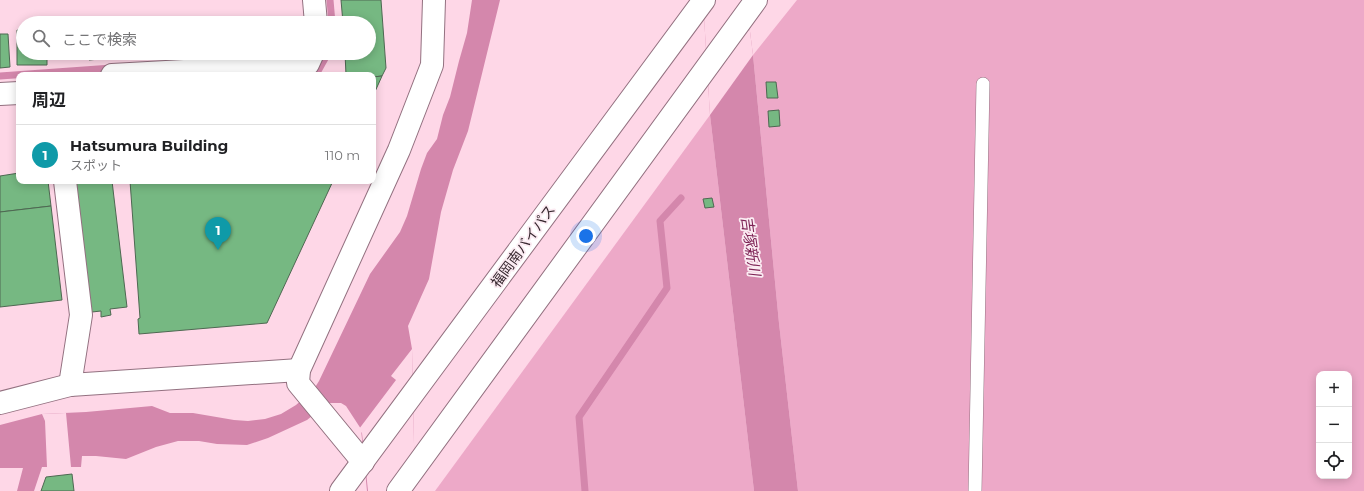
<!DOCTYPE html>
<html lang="ja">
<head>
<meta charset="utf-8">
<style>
  :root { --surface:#fff; --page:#f6f6f6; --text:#202124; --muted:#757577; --line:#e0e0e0; --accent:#db2777 }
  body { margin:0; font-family:Montserrat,"Noto Sans JP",sans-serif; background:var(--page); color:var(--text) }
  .controls { position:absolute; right:12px; bottom:12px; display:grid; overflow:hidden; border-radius:8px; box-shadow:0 2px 10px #0003 }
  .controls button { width:36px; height:36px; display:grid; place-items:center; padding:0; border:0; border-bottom:1px solid var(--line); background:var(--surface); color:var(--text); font:20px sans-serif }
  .you { position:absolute; left:586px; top:236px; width:14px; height:14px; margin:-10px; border:3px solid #fff; border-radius:50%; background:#1a73e8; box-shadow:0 0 0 6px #1a73e833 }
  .badge { display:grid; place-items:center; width:26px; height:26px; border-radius:50%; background:var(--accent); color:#fff; font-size:13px; font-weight:700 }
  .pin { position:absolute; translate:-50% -33px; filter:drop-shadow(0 1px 2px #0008) }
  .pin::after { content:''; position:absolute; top:21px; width:14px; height:12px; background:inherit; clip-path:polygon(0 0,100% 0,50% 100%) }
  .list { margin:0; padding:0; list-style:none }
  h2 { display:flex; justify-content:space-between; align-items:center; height:52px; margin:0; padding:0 16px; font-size:17px }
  h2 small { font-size:13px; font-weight:400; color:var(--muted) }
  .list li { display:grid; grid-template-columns:26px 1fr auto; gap:12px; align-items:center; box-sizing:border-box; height:60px; padding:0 16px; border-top:1px solid var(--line) }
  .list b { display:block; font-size:15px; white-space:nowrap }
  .list p { margin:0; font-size:13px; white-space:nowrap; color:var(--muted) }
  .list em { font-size:13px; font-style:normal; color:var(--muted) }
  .icon { flex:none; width:22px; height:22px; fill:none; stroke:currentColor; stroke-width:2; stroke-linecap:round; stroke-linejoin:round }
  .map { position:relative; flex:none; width:1364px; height:491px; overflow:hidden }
  .search { position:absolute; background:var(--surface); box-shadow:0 2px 10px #0003; left:16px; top:16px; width:360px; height:44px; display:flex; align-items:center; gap:10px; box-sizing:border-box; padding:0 14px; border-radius:22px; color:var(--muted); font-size:15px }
  .panel { position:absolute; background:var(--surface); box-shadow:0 2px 10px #0003; left:16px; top:72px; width:360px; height:112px; border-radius:8px }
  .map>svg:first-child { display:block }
  .green { fill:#eda9c8; fill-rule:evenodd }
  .water { fill:#d487ac }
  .pier { fill:#fed7e7 }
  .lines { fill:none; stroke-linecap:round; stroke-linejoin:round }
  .stream { stroke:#d487ac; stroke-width:7 }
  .building { fill:#76b882; stroke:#4e6852 }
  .lane-casing { stroke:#937180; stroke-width:14 }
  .street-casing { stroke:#937180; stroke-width:24 }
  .secondary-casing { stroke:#937180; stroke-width:24 }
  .highway-casing { stroke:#937180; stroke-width:24 }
  .lane { stroke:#fff; stroke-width:13 }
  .street { stroke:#fff; stroke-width:22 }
  .secondary { stroke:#fff; stroke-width:22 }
  .highway { stroke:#fff; stroke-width:22 }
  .labels { text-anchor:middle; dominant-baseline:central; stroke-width:3.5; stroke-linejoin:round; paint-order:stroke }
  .street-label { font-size:14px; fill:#35262d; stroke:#fbebf2 }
  .water-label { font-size:15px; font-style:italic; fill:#7e2456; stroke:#fbebf2 }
</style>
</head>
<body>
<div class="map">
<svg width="1364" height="491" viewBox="0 0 1364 491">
  <rect width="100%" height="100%" fill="#fed7e7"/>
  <g class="green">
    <path d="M797 0H1364V491H798L779 323 753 55ZM1319 374H1349V476H1319Z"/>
    <polygon points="710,115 754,491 435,491"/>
  </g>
  <g class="water">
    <polygon points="472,0 500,0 468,131 453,170 441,212 429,279 408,326 412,349 415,491 367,491 361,429 346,406 341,403 328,403 307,420 268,438 247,445 217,444 199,441 178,441 156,447 126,459 96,456 82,456 81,467 42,467 34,491 17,491 23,468 0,468 0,425 42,414 86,412 152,406 170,413 193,413 234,420 248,421 265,419 281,414 296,405 314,389 319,381 370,274 400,232 407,216 421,169 427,153 437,139 443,115 450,97 459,61 467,33"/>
    <polygon points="703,0 746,0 753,55 779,323 798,491 754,491 710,115"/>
  </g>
  <g class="pier">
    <polygon points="703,0 746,0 753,55 710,115"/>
    <polygon points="412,349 415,491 368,491 362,433 360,431 359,429 396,380 391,376"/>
    <polygon points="66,413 71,467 47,467 45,421 42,414"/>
  </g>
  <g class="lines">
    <g class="stream">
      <polyline points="330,0 332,23"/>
      <polyline points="318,71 328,53"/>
      <polyline points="0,76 112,68"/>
      <polyline points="585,491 579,417 667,288 660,221 681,198"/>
    </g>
  </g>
  <g class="building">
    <polygon points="341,0 381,0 386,68 382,76 373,77 373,75 346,75 345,53 369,53 369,23 343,23"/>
    <polygon points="108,21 108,23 87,23 86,22"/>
    <polygon points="17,30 23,30 23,53 47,53 47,65 17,65"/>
    <polygon points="0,34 8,34 10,67 0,68"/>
    <polygon points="89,53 110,53 110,58 89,60"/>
    <polygon points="382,76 373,96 373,77"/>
    <polygon points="766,82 776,82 778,98 767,98"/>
    <polygon points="779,110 780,126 769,127 768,111"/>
    <polygon points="19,173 19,181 48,181 51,206 0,212 0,176"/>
    <polygon points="69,181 112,181 127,307 110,309 111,315 101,317 101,311 83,313"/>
    <polygon points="130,181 333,181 267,323 139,334 138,319 140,318"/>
    <polygon points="712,198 714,207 705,208 703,199"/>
    <polygon points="51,206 62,300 0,307 0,212"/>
    <polygon points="72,474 74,491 41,491 46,477"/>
  </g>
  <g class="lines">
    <g class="lane-casing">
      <polyline id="lane" points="975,491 983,84"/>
    </g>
    <g class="street-casing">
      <g id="street">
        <polyline points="314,0 316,23"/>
        <polyline points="112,75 308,64 313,53"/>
        <polyline points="65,181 81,315 70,385"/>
        <polyline points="0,403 70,385 299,370"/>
        <polyline points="363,462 298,383 299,370 399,150 432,65 434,0"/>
      </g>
    </g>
    <g class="secondary-casing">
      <polyline id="secondary" points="0,94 19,93"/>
    </g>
    <g class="highway-casing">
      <g id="highway">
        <polyline points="341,491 704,0"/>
        <polyline points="398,491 756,0"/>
      </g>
    </g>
    <use href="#lane" class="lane"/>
    <use href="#street" class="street"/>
    <use href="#secondary" class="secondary"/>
    <use href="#highway" class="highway"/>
  </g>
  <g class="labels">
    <g class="street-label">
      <text transform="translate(523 246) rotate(-54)">福岡南バイパス</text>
    </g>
    <g class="water-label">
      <text transform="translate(751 246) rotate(82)">吉塚新川</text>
    </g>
  </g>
</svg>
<div class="controls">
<button>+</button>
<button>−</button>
<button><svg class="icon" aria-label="locate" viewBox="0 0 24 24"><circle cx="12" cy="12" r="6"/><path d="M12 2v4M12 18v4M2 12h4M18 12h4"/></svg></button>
</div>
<div class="you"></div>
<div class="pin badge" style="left:218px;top:250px;background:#0f9aa8">1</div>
<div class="search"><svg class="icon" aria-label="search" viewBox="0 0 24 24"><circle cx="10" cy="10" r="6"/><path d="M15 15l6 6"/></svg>ここで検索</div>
<section class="panel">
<h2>周辺<small></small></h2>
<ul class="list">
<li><span class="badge" style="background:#0f9aa8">1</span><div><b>Hatsumura Building</b><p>スポット</p></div><em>110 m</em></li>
</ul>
</section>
</div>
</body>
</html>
